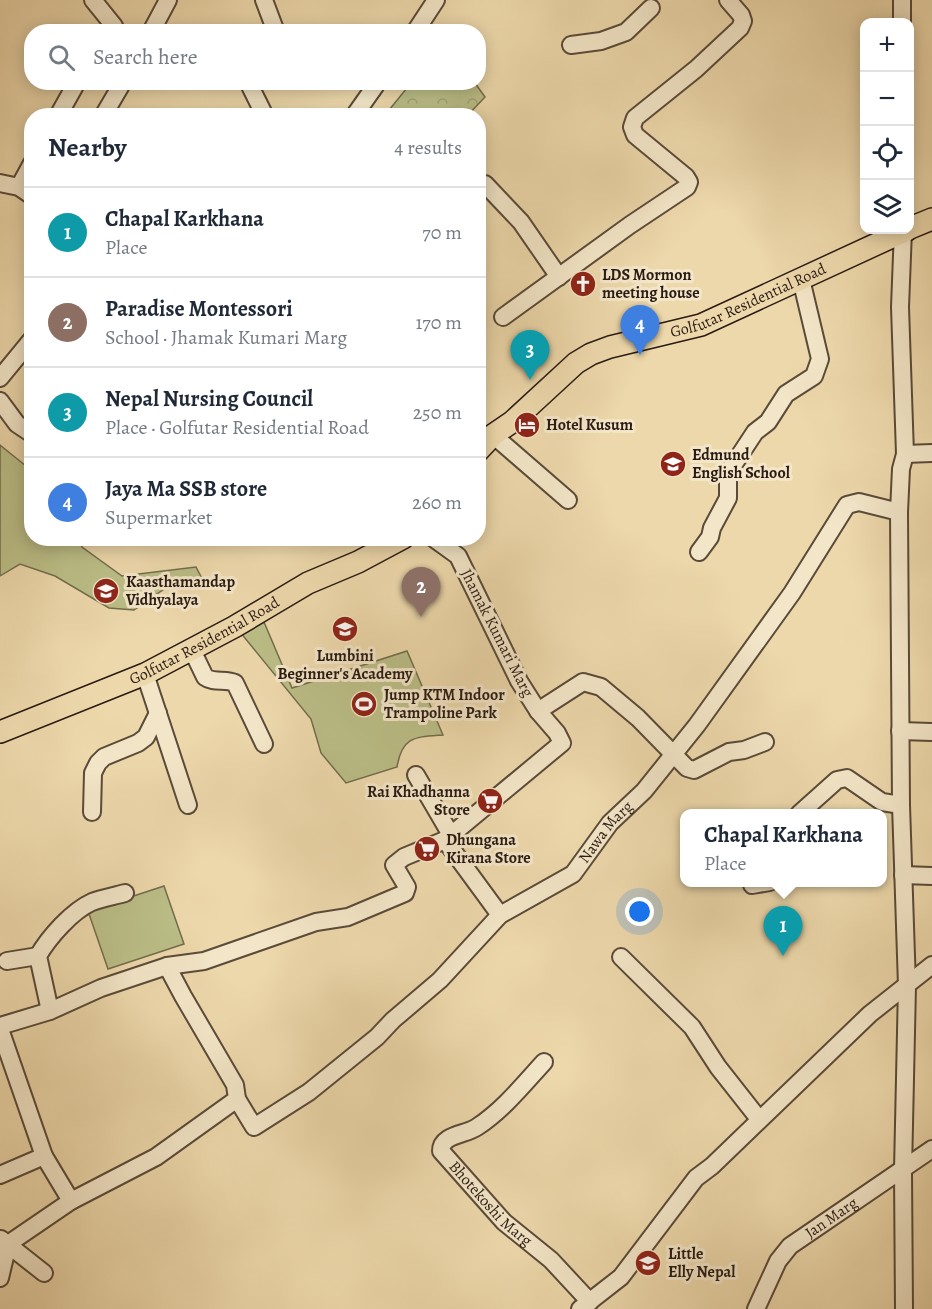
<!DOCTYPE html>
<html lang="en">
<head>
<meta charset="utf-8">
<style>
  :root { --surface:#fff; --page:#f2f2f3; --text:#1f2937; --muted:#747a83; --line:#e0e1e3; --accent:#d93025 }
  body { margin:0; font-family:Alegreya,serif; background:var(--page); color:var(--text) }
  .controls { position:absolute; right:18px; top:18px; display:grid; overflow:hidden; border-radius:12px; box-shadow:0 3px 15px #0003 }
  .controls button { width:54px; height:54px; display:grid; place-items:center; padding:0; border:0; border-bottom:2px solid var(--line); background:var(--surface); color:var(--text); font:30px sans-serif }
  .you { position:absolute; left:640px; top:912px; width:21px; height:21px; margin:-15px; border:4px solid #fff; border-radius:50%; background:#1a73e8; box-shadow:0 0 0 9px #1a73e833 }
  .badge { display:grid; place-items:center; width:39px; height:39px; border-radius:50%; background:var(--accent); color:#fff; font-size:20px; font-weight:700 }
  .pin { position:absolute; translate:-50% -50px; filter:drop-shadow(0 2px 3px #0008) }
  .pin::after { content:''; position:absolute; top:32px; width:21px; height:18px; background:inherit; clip-path:polygon(0 0,100% 0,50% 100%) }
  .popup { position:absolute; left:680px; top:809px; width:207px; height:78px; box-sizing:border-box; display:grid; place-content:center; border-radius:12px; background:var(--surface); filter:drop-shadow(0 2px 4px #0005); font-size:20px; white-space:nowrap; color:var(--muted) }
  .popup b { font-size:22px; color:var(--text) }
  .popup::after { content:''; position:absolute; left:50%; top:100%; margin-left:-12px; border:12px solid transparent; border-top-color:var(--surface) }
  .list { margin:0; padding:0; list-style:none }
  h2 { display:flex; justify-content:space-between; align-items:center; height:78px; margin:0; padding:0 24px; font-size:26px }
  h2 small { font-size:20px; font-weight:400; color:var(--muted) }
  .list li { display:grid; grid-template-columns:39px 1fr auto; gap:18px; align-items:center; box-sizing:border-box; height:90px; padding:0 24px; border-top:2px solid var(--line) }
  .list b { display:block; font-size:22px; white-space:nowrap }
  .list p { margin:0; font-size:20px; white-space:nowrap; color:var(--muted) }
  .list em { font-size:20px; font-style:normal; color:var(--muted) }
  .icon { flex:none; width:33px; height:33px; fill:none; stroke:currentColor; stroke-width:2; stroke-linecap:round; stroke-linejoin:round }
  .map { position:relative; flex:none; width:932px; height:1309px; overflow:hidden }
  .search { position:absolute; background:var(--surface); box-shadow:0 3px 15px #0003; left:24px; top:24px; width:462px; height:66px; display:flex; align-items:center; gap:15px; box-sizing:border-box; padding:0 21px; border-radius:24px; color:var(--muted); font-size:22px }
  .panel { position:absolute; background:var(--surface); box-shadow:0 3px 15px #0003; left:24px; top:108px; width:462px; height:438px; border-radius:24px }
  .map>svg:first-child { display:block }
  .grass { fill:#bbbe87; stroke:#726c4d; stroke-width:1.5 }
  .forest { fill:url(#forest-crowns); stroke:#726c4d; stroke-width:1.5 }
  .lines { fill:none; stroke-linecap:round; stroke-linejoin:round }
  .minor-casing { stroke:#5a4a39; stroke-width:20 }
  .major-casing { stroke:#291a13; stroke-width:24 }
  .minor { stroke:#f3e6c8; stroke-width:16 }
  .major { stroke:#edd8ab; stroke-width:21 }
  .labels { text-anchor:middle; dominant-baseline:central; stroke-width:6; stroke-linejoin:round; paint-order:stroke }
  .poi-label { font-size:16px; font-weight:bold; fill:#291a13; stroke:#f3e6c8; text-anchor:start }
  .street-label { font-size:16px; fill:#291a13; stroke:#f3e6c8 }
</style>
</head>
<body>
<div class="map">
<svg width="932" height="1309" viewBox="0 0 932 1309">
  <defs>
    <pattern id="forest-crowns" width="20" height="18" patternUnits="userSpaceOnUse" patternTransform="scale(1.5)"><rect width="20" height="18" fill="#bbbe87"/><path d="M2 6a3 3 0 1 1 6 0M12 15a3 3 0 1 1 6 0" fill="none" stroke="#a1a374"/></pattern>
  </defs>
  <rect width="100%" height="100%" fill="#edd8ab"/>
  <filter id="stains"><feTurbulence type="fractalNoise" baseFrequency=".00333" numOctaves="4"/><feColorMatrix values="0 0 0 0 .2 0 0 0 0 .09 0 0 0 0 .02 0 0 0 .5 -.17"/></filter>
  <radialGradient id="worn" r=".72"><stop offset=".6" stop-color="#630" stop-opacity="0"/><stop offset="1" stop-color="#630" stop-opacity=".3"/></radialGradient>
  <g class="grass">
    <polygon points="0,445 31,470 32,538 81,539 82,547 122,576 196,567 206,586 182,582 170,585 134,610 109,608 55,576 20,564 0,576"/>
    <path d="M264 622 292 688 407 651 443 735C415 737 402 736 397 767L346 783 321 753 311 719 240 632Z"/>
    <polygon points="164,886 184,944 108,969 88,911"/>
  </g>
  <polygon class="forest" points="411,83 475,83 485,97 468,115 385,115"/>
  <g class="lines">
    <g class="minor-casing">
      <g id="minor">
        <polyline points="93,0 114,26 110,32"/>
        <polyline points="264,0 276,32"/>
        <polyline points="902,22 902,0"/>
        <polyline points="151,32 168,0"/>
        <polyline points="415,32 436,0"/>
        <polyline points="571,45 601,41 626,32 651,8"/>
        <polyline points="248,82 265,116"/>
        <polyline points="58,116 77,82"/>
        <polyline points="103,116 123,82"/>
        <polyline points="354,116 378,82"/>
        <polyline points="0,183 19,187 32,196"/>
        <polyline points="485,184 521,222 559,277"/>
        <polyline points="19,187 32,163"/>
        <polyline points="903,230 900,307 905,454 901,469 899,512 901,805 907,986 903,1171 904,1309"/>
        <polyline points="503,317 630,225 687,187 689,182 686,177 635,135 632,127 635,118 696,69 740,28 743,21 741,15 728,0"/>
        <polyline points="0,378 32,339"/>
        <polyline points="0,401 17,424 32,434"/>
        <polyline points="493,435 568,500"/>
        <polyline points="905,454 932,453"/>
        <polyline points="699,552 710,537 712,528 728,498 728,477 730,470 755,432 768,422 786,394 814,376 820,359 801,279"/>
        <path d="M192 650 205 677C213 683 226 679 235 683L264 744"/>
        <polyline points="145,674 188,805"/>
        <polyline points="538,711 583,682 601,687 638,718 687,768 694,770 729,752 744,750 765,742"/>
        <polyline points="900,731 932,732"/>
        <polyline points="416,775 451,835"/>
        <polyline points="92,812 93,773 98,763 104,757 138,743 146,737 158,713"/>
        <polyline points="799,814 837,780 847,778 882,802 901,805"/>
        <polyline points="445,840 500,915"/>
        <polyline points="903,875 932,876"/>
        <polyline points="752,885 770,882"/>
        <polyline points="621,957 692,1027 718,1067 759,1119"/>
        <polyline points="7,961 38,956"/>
        <path d="M50 1011 38 956C49 937 72 911 92 902 102 898 115 896 125 893"/>
        <polyline points="0,1026 50,1011 101,988 167,966 204,961 316,922 348,917 405,893 407,887 394,865 404,857 445,840 562,743 557,733 538,711 519,681 458,556 433,538"/>
        <polyline points="0,1029 44,1156 71,1201"/>
        <path id="s1" d="M544 1062C523 1085 503 1110 477 1127 466 1135 441 1134 441 1151L504 1222 551 1260 590 1302"/>
        <path id="s2" d="M237 1099 254 1127 309 1092 377 1037 393 1020 440 980 500 915 573 874 610 823 644 791 697 725 792 593 847 505 859 502 899 512"/>
        <polyline points="0,1175 44,1156"/>
        <polyline points="1,1239 44,1273"/>
        <polyline points="0,1278 8,1244 71,1201 156,1157 237,1099 235,1085 183,996 167,966"/>
        <polyline points="580,1309 621,1277 696,1178 712,1166 870,1014 932,965"/>
        <path id="s3" d="M756 1309 778 1261 790 1246 932 1149"/>
      </g>
    </g>
    <g class="major-casing">
      <g id="major">
        <polyline points="910,228 932,219"/>
        <path id="s4" d="M478 451 493 435 512 422 576 363 591 354 610 347 701 325 907 230"/>
        <path id="s5" d="M0 732 145 674 234 627 308 583 358 562 403 538"/>
      </g>
    </g>
    <use href="#minor" class="minor"/>
    <use href="#major" class="major"/>
  </g>
  <defs>
    <g id="church-disc" transform="scale(1.35)"><circle r="9.5" fill="#8f2418" stroke="#f3e6c8"/><path d="M-1.2-6h2.4v3.5h3.3v2.4h-3.3V6h-2.4V-.1h-3.3v-2.4h3.3Z" fill="#fff"/></g>
    <g id="hotel-disc" transform="scale(1.35)"><circle r="9.5" fill="#8f2418" stroke="#f3e6c8"/><path d="M-6-4.5h1.5V1H6V5H4.5V3h-9V5H-6ZM-4 0a1.8 1.8 0 1 1 3.6 0ZM.5 0V-2.5h3Q6-2.5 6 0Z" fill="#fff"/></g>
    <g id="school-disc" transform="scale(1.35)"><circle r="9.5" fill="#8f2418" stroke="#f3e6c8"/><path d="M0-5L7-2L0 1L-7-2ZM-4 1L0 2.5L4 1V4Q0 6-4 4Z" fill="#fff"/></g>
    <g id="stadium-disc" transform="scale(1.35)"><circle r="9.5" fill="#8f2418" stroke="#f3e6c8"/><path d="M0-5a6.5 5 0 1 0 0 10a6.5 5 0 1 0 0-10ZM-3.5-1.8h7v3.6h-7Z" fill="#fff"/></g>
    <g id="supermarket-disc" transform="scale(1.35)"><circle r="9.5" fill="#8f2418" stroke="#f3e6c8"/><path d="M-6-5.5h2.5l.6 2H6L4.5 2H-2.5L-4.4-4H-6ZM-1.5 3.2a1.3 1.3 0 1 0 .1 0ZM3 3.2a1.3 1.3 0 1 0 .1 0Z" fill="#fff"/></g>
  </defs>
  <g fill-rule="evenodd">
    <use href="#church-disc" x="583" y="284"/>
    <use href="#hotel-disc" x="527" y="425"/>
    <use href="#school-disc" x="673" y="464"/>
    <use href="#school-disc" x="106" y="591"/>
    <use href="#school-disc" x="345" y="629"/>
    <use href="#stadium-disc" x="364" y="704"/>
    <use href="#supermarket-disc" x="490" y="801"/>
    <use href="#supermarket-disc" x="427" y="849"/>
    <use href="#school-disc" x="648" y="1263"/>
  </g>
  <g class="labels">
    <g class="poi-label">
      <text x="602" y="275">LDS Mormon<tspan x="602" dy="18">meeting house</tspan></text>
      <text x="546" y="425">Hotel Kusum</text>
      <text x="692" y="455">Edmund<tspan x="692" dy="18">English School</tspan></text>
      <text x="126" y="582">Kaasthamandap<tspan x="126" dy="18">Vidhyalaya</tspan></text>
      <text x="345" y="656" text-anchor="middle">Lumbini<tspan x="345" dy="18">Beginner's Academy</tspan></text>
      <text x="384" y="695">Jump KTM Indoor<tspan x="384" dy="18">Trampoline Park</tspan></text>
      <text x="470" y="792" text-anchor="end">Rai Khadhanna<tspan x="470" dy="18">Store</tspan></text>
      <text x="446" y="840">Dhungana<tspan x="446" dy="18">Kirana Store</tspan></text>
      <text x="668" y="1254">Little<tspan x="668" dy="18">Elly Nepal</tspan></text>
    </g>
    <g class="street-label">
      <text stroke="none"><textPath href="#s4" startOffset="316">Golfutar Residential Road</textPath></text>
      <text transform="translate(497 633) rotate(63)">Jhamak Kumari Marg</text>
      <text stroke="none"><textPath href="#s5" startOffset="224">Golfutar Residential Road</textPath></text>
      <text stroke="none"><textPath href="#s2" startOffset="496">Nawa Marg</textPath></text>
      <text stroke="none"><textPath href="#s1" startOffset="212">Bhotekoshi Marg</textPath></text>
      <text stroke="none"><textPath href="#s3" startOffset="122">Jan Marg</textPath></text>
    </g>
  </g>
  <rect width="100%" height="100%" filter="url(#stains)"/>
  <rect width="100%" height="100%" fill="url(#worn)"/>
</svg>
<div class="controls">
<button>+</button>
<button>−</button>
<button><svg class="icon" aria-label="locate" viewBox="0 0 24 24"><circle cx="12" cy="12" r="6"/><path d="M12 2v4M12 18v4M2 12h4M18 12h4"/></svg></button>
<button><svg class="icon" aria-label="layers" viewBox="0 0 24 24"><path d="M12 4l9 5-9 5-9-5zM3 14l9 5 9-5"/></svg></button>
</div>
<div class="you"></div>
<div class="pin badge" style="left:783px;top:956px;background:#0f9aa8">1</div>
<div class="popup"><b>Chapal Karkhana</b>Place</div>
<div class="pin badge" style="left:421px;top:617px;background:#8d6e63">2</div>
<div class="pin badge" style="left:530px;top:380px;background:#0f9aa8">3</div>
<div class="pin badge" style="left:640px;top:355px;background:#3f7fe0">4</div>
<div class="search"><svg class="icon" aria-label="search" viewBox="0 0 24 24"><circle cx="10" cy="10" r="6"/><path d="M15 15l6 6"/></svg>Search here</div>
<section class="panel">
<h2>Nearby<small>4 results</small></h2>
<ul class="list">
<li><span class="badge" style="background:#0f9aa8">1</span><div><b>Chapal Karkhana</b><p>Place</p></div><em>70 m</em></li>
<li><span class="badge" style="background:#8d6e63">2</span><div><b>Paradise Montessori</b><p>School · Jhamak Kumari Marg</p></div><em>170 m</em></li>
<li><span class="badge" style="background:#0f9aa8">3</span><div><b>Nepal Nursing Council</b><p>Place · Golfutar Residential Road</p></div><em>250 m</em></li>
<li><span class="badge" style="background:#3f7fe0">4</span><div><b>Jaya Ma SSB store</b><p>Supermarket</p></div><em>260 m</em></li>
</ul>
</section>
</div>
</body>
</html>
